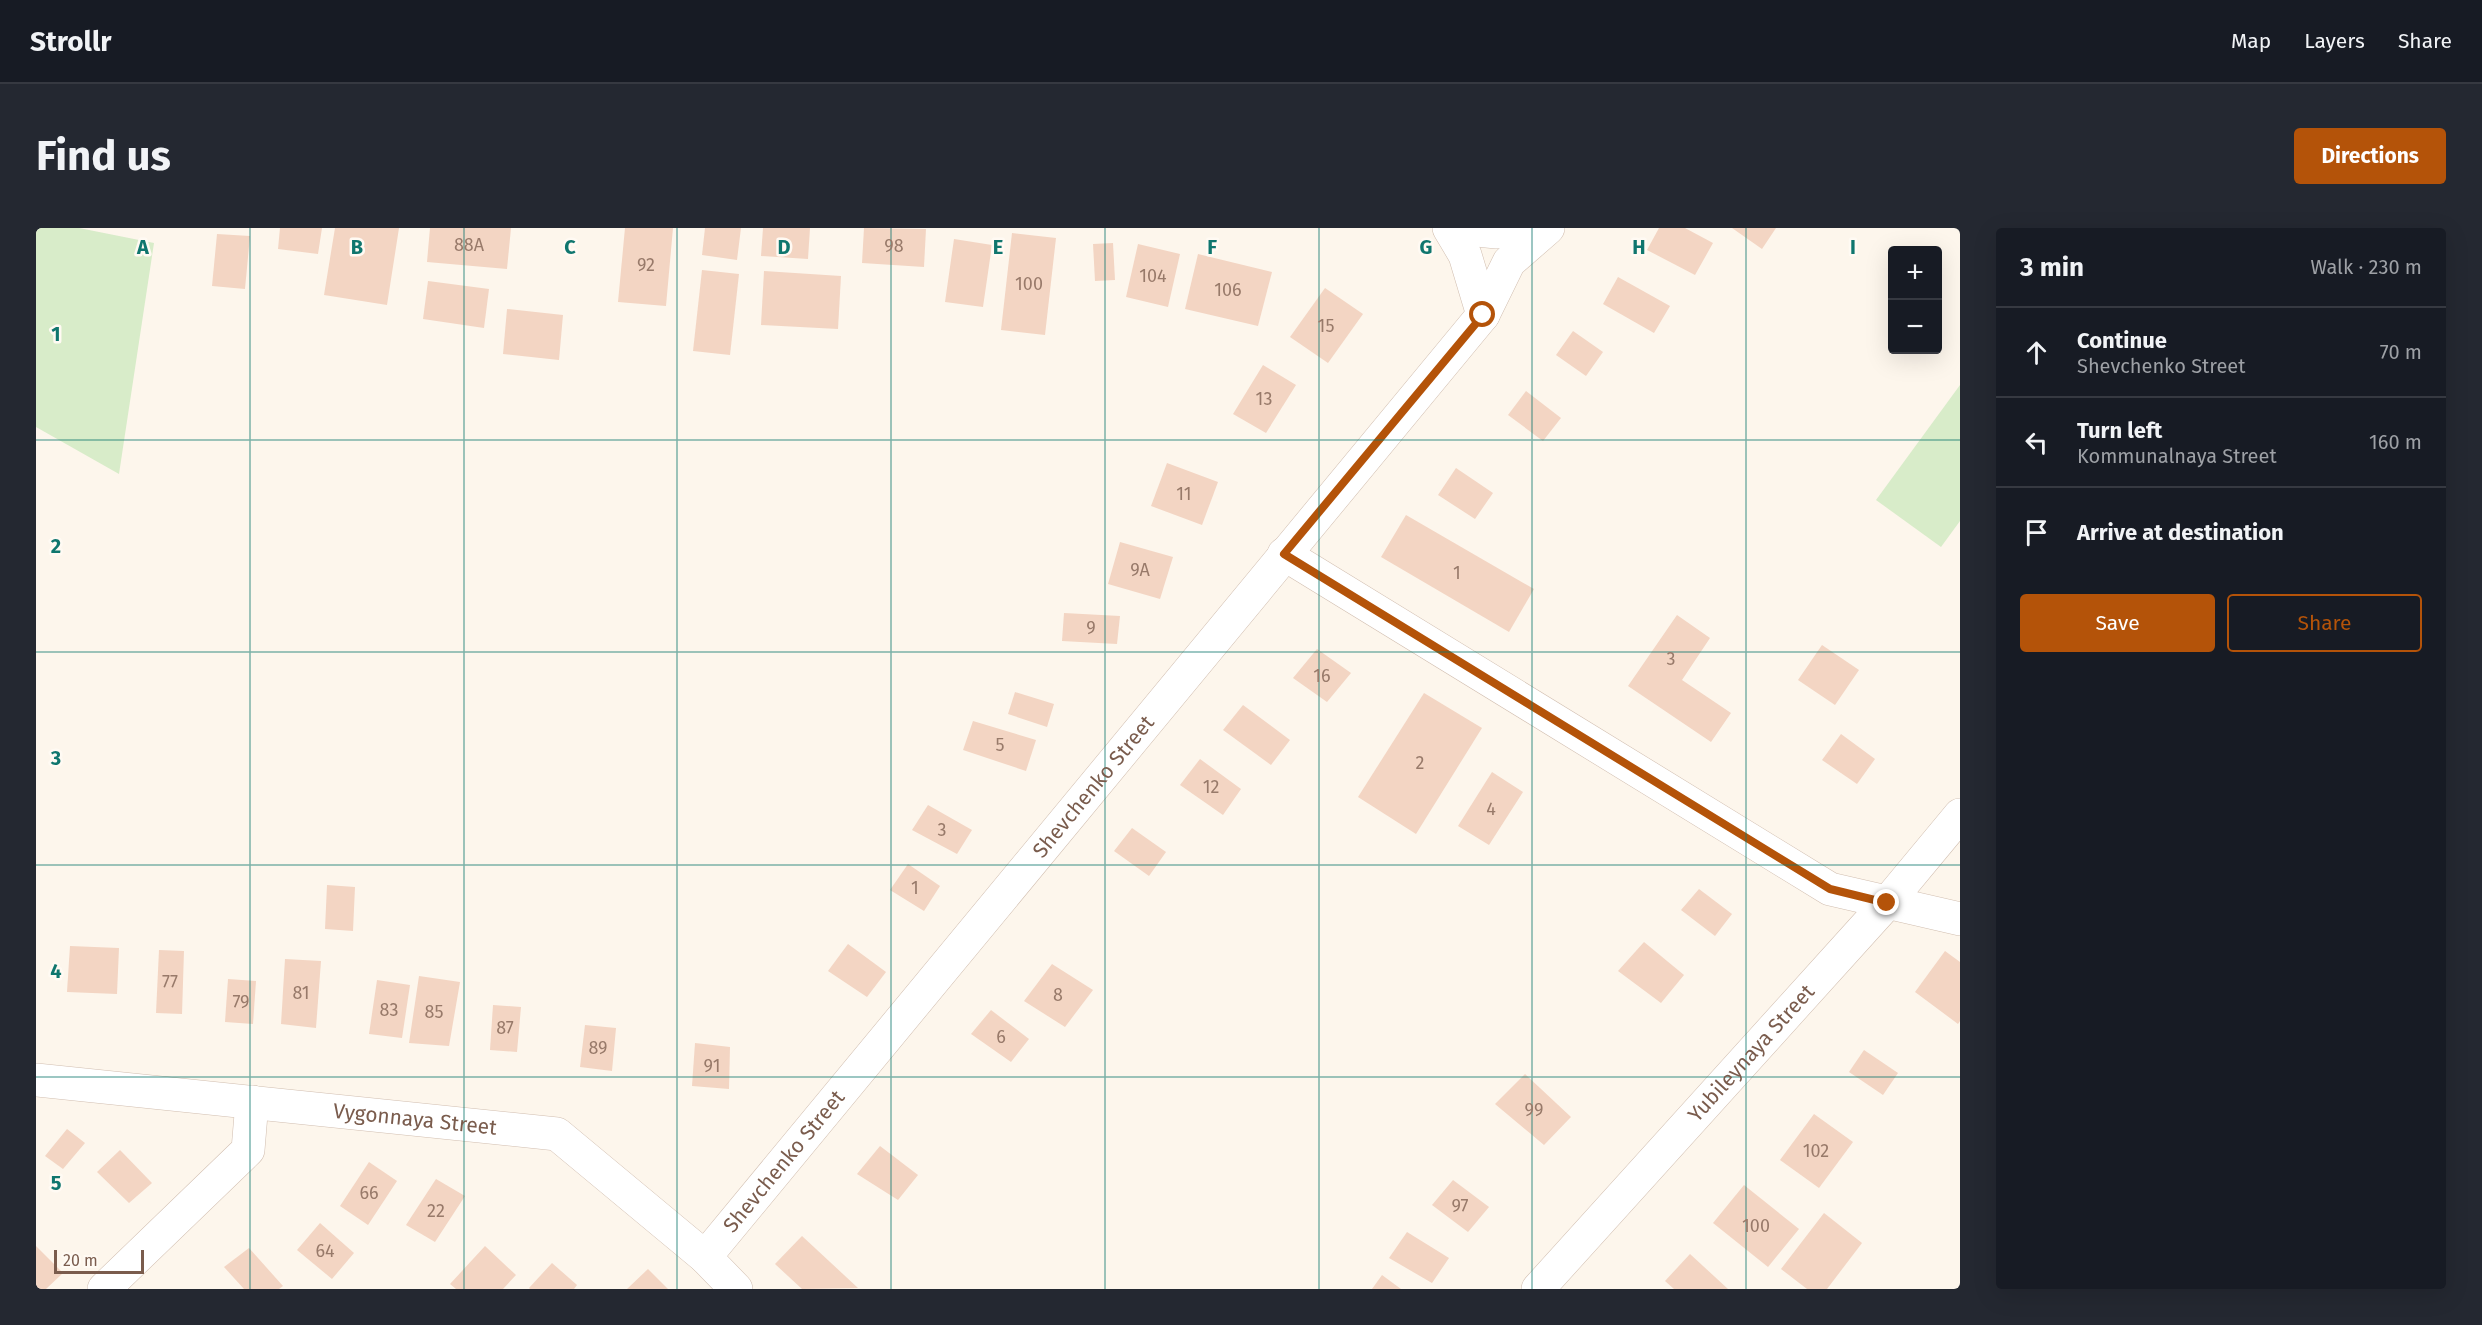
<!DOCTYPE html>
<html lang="en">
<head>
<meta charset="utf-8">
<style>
  :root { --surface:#171b24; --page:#242831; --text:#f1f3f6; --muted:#9ea1a6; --line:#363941; --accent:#b45309 }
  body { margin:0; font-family:"Fira Sans",sans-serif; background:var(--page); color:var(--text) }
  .controls { position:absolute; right:18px; top:18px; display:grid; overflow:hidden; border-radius:6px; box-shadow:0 6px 24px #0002 }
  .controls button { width:54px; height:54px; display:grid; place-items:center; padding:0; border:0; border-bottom:2px solid var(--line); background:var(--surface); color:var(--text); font:30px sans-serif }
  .scale { position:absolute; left:18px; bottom:15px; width:90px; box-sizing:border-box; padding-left:6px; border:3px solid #7a5c4d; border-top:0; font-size:16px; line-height:21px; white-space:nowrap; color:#7a5c4d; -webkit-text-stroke:4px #fffaf3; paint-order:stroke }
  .stop { position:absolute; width:18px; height:18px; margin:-14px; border:4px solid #b45309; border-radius:50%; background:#fff }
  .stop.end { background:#b45309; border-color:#fff; box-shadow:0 2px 6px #0008 }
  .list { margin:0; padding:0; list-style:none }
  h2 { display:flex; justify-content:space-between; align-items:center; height:78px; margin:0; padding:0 24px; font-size:26px }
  h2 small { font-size:20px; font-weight:400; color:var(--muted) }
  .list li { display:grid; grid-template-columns:39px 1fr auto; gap:18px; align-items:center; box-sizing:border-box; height:90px; padding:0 24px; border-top:2px solid var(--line) }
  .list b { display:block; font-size:22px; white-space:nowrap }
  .list p { margin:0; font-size:20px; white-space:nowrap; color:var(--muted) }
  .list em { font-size:20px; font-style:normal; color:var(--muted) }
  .actions { display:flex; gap:12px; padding:18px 24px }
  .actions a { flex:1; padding:14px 0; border:2px solid var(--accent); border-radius:6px; text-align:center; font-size:21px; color:var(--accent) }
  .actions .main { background:var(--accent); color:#fff }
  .icon { flex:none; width:33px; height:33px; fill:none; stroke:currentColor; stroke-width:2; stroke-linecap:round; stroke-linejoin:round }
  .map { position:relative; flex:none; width:1924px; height:1061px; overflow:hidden; border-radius:6px }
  header { display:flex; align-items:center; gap:36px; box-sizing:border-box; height:84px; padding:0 30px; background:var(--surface); border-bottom:2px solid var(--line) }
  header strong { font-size:28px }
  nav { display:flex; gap:33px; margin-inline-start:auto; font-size:21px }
  .intro { display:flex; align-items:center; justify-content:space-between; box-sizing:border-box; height:144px; padding:0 36px }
  h1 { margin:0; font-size:42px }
  .button { padding:15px 27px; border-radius:6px; background:var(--accent); color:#fff; font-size:21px; font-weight:700 }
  main { display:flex; gap:36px; padding:0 36px }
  aside { flex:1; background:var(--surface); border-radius:6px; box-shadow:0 6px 24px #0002 }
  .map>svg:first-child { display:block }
  .green { fill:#d8ecc9 }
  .building { fill:#f3d5c3 }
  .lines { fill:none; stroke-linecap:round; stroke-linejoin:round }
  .street-casing { stroke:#d1beb0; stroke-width:34 }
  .street { stroke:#fff; stroke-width:33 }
  .route { stroke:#b45309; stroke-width:8 }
  .grid { fill:none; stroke:#0f766e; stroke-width:1.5; stroke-opacity:0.55 }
  .labels { text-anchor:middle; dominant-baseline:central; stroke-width:5; stroke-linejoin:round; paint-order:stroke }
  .number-label { font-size:18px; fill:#987a6a }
  .street-label { font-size:21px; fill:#7a5c4d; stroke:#fffaf3 }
  .grid-label { font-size:20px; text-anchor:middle; font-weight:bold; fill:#0f766e; stroke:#fffaf3; stroke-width:5; stroke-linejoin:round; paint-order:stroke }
</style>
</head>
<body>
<header>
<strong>Strollr</strong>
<nav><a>Map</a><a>Layers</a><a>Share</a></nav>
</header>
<div class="intro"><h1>Find us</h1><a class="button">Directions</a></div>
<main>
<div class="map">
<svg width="1924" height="1061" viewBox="0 0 1924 1061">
  <rect width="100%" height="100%" fill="#fdf6ec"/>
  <g class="green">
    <polygon points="0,0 43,0 118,15 83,246 0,199"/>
    <polygon points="1924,157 1924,293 1905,319 1840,272"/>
  </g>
  <g class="building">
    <polygon points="244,0 286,0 282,26 242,21"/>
    <polygon points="299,0 363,0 351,77 288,67"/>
    <polygon points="394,0 475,0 471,41 391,34"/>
    <polygon points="589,0 637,0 630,78 582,74"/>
    <polygon points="669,0 705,0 701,32 666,27"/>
    <polygon points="727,0 774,0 772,31 725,28"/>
    <polygon points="828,0 890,1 888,39 826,35"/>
    <polygon points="1623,0 1649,0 1677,15 1659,47 1611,22"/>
    <polygon points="1696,0 1740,0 1726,21"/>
    <polygon points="976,5 1020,10 1009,107 965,102"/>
    <polygon points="181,6 214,8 209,61 176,58"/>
    <polygon points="918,11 956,17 947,79 909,74"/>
    <polygon points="1077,15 1079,52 1059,53 1057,16"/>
    <polygon points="1102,16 1144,26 1132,79 1090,69"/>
    <polygon points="1162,26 1236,44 1222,98 1149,81"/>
    <polygon points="666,42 703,46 694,127 657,123"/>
    <polygon points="728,43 805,48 802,101 725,97"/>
    <polygon points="1582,49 1634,78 1618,105 1567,76"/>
    <polygon points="392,53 453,61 448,100 387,91"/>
    <polygon points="1289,60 1327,86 1292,135 1254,109"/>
    <polygon points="471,81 527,87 523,132 467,126"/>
    <polygon points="1537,103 1567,124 1550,148 1520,127"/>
    <polygon points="1227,137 1260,157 1230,205 1197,186"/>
    <polygon points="1490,163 1525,190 1507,213 1472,187"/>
    <polygon points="1131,235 1182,254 1166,297 1115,278"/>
    <polygon points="1420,240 1457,265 1439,291 1402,267"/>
    <polygon points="1370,287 1498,361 1473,404 1345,329"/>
    <polygon points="1084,314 1137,329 1124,371 1072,356"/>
    <polygon points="1028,385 1084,388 1081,416 1026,413"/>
    <polygon points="1641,387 1674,410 1646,452 1695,485 1675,514 1592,458"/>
    <polygon points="1786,417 1823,442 1799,477 1762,452"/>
    <polygon points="1281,421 1315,445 1291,474 1257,450"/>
    <polygon points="979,464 1018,476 1011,499 972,486"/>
    <polygon points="1388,465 1446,500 1380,606 1322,569"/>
    <polygon points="1207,477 1254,512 1235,537 1187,502"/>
    <polygon points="937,493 1000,512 990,543 927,522"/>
    <polygon points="1805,506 1839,531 1821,556 1786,532"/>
    <polygon points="1164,531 1205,561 1187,587 1144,557"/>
    <polygon points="1456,544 1487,564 1453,617 1422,598"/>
    <polygon points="892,577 936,602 921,626 876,602"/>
    <polygon points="1096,600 1130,624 1113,648 1078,623"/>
    <polygon points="872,636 904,658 888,683 854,662"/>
    <polygon points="291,657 319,659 317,703 289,701"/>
    <polygon points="1663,661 1696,686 1679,708 1645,682"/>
    <polygon points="1608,714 1648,747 1625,775 1582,743"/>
    <polygon points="812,716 850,744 831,769 792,743"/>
    <polygon points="34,718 83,720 81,766 31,764"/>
    <polygon points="123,722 148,723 146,786 120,785"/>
    <polygon points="1909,723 1924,734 1924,793 1922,796 1879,764"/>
    <polygon points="249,731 285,733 280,800 245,796"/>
    <polygon points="1016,736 1057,762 1029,799 988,773"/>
    <polygon points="383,748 424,754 413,818 373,815"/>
    <polygon points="192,751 220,753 217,796 189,794"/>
    <polygon points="341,752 374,757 366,810 333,806"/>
    <polygon points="457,777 485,779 481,824 454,822"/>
    <polygon points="955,782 993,811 975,834 935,806"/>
    <polygon points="549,797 580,800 576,843 544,839"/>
    <polygon points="659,815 694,819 693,861 656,858"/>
    <polygon points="1828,822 1862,845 1847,867 1813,844"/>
    <polygon points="1489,846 1535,889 1508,917 1459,876"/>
    <polygon points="1778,886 1817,914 1783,960 1744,932"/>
    <polygon points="31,901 49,915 27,941 9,928"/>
    <polygon points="844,918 882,947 862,972 821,946"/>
    <polygon points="84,922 116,955 93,975 61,944"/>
    <polygon points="333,934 361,953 332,997 304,978"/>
    <polygon points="400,951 429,968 399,1014 370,997"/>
    <polygon points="1417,952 1453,979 1432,1004 1396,977"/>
    <polygon points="1708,957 1763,1001 1732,1039 1677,995"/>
    <polygon points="1788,985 1826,1015 1791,1061 1771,1061 1745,1041"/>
    <polygon points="284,995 318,1025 296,1051 261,1022"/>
    <polygon points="1371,1004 1413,1030 1396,1055 1353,1030"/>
    <polygon points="766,1008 822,1060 766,1061 739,1036"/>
    <polygon points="0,1018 27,1045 10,1061 0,1061"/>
    <polygon points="449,1018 480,1047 467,1061 420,1061 414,1056"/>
    <polygon points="213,1020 247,1058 243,1061 208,1061 188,1039"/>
    <polygon points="1654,1026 1692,1061 1638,1061 1629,1053"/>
    <polygon points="516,1035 541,1057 538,1061 494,1061 493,1060"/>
    <polygon points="612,1041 632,1061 591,1061"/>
    <polygon points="1346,1047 1365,1061 1336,1061"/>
  </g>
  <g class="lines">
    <g class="street-casing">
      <g id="street">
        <polyline points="1420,0 1461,4 1472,0"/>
        <polyline points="1447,87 1473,34 1512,0"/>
        <polyline points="1248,326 1794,661 1924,691"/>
        <path id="s1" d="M0 852 521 906 669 1029 700 1061"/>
        <path id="s2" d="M669 1029 1447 87 1429 27 1413 0"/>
        <polyline points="68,1061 212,922 216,874"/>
        <path id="s3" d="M1502 1061 1851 675 1924 587"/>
      </g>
    </g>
    <use href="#street" class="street"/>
  </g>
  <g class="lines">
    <polyline class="route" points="1447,87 1248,326 1794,661 1851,675"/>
  </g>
  <path class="grid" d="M214 0V1061M428 0V1061M641 0V1061M855 0V1061M1069 0V1061M1283 0V1061M1496 0V1061M1710 0V1061M0 212H1924M0 424H1924M0 637H1924M0 849H1924"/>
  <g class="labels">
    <g class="number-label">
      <text x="433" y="17">88А</text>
      <text x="858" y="18">98</text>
      <text x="610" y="37">92</text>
      <text x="1117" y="48">104</text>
      <text x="993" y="56">100</text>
      <text x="1192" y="62">106</text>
      <text x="1290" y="98">15</text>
      <text x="1228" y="171">13</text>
      <text x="1148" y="266">11</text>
      <text x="1104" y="342">9А</text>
      <text x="1421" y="345">1</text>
      <text x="1055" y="400">9</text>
      <text x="1635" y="431">3</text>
      <text x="1286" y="448">16</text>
      <text x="964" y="517">5</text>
      <text x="1384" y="535">2</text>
      <text x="1175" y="559">12</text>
      <text x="1455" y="581">4</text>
      <text x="906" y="602">3</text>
      <text x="879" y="660">1</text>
      <text x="134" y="754">77</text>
      <text x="265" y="765">81</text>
      <text x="1022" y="767">8</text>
      <text x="205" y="774">79</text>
      <text x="353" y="782">83</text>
      <text x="398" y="784">85</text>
      <text x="469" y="800">87</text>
      <text x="965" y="809">6</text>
      <text x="562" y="820">89</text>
      <text x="676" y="838">91</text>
      <text x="1498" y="882">99</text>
      <text x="1780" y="923">102</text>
      <text x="333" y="965">66</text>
      <text x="1424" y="978">97</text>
      <text x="400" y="983">22</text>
      <text x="1720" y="998">100</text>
      <text x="289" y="1023">64</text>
    </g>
    <g class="street-label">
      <text stroke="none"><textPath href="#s2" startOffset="610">Shevchenko Street</textPath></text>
      <text stroke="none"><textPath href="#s3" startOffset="318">Yubileynaya Street</textPath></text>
      <text stroke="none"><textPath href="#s1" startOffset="381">Vygonnaya Street</textPath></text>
      <text stroke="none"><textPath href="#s2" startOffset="124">Shevchenko Street</textPath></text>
    </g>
  </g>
  <g class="grid-label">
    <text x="107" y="26">A</text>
    <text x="321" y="26">B</text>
    <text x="534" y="26">C</text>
    <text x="748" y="26">D</text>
    <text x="962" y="26">E</text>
    <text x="1176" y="26">F</text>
    <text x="1390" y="26">G</text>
    <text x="1603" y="26">H</text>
    <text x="1817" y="26">I</text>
    <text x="20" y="113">1</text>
    <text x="20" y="325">2</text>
    <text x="20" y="537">3</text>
    <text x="20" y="750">4</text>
    <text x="20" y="962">5</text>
  </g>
</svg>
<div class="controls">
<button>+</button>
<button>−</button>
</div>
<div class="scale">20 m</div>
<div class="stop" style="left:1447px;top:87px"></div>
<div class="stop end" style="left:1851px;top:675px"></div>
</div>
<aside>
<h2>3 min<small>Walk · 230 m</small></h2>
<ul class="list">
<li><svg class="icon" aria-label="ahead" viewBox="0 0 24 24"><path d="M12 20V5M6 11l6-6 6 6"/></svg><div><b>Continue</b><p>Shevchenko Street</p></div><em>70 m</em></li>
<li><svg class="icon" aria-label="left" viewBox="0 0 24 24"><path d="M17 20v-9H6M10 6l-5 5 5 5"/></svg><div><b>Turn left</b><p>Kommunalnaya Street</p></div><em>160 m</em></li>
<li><svg class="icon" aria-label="arrive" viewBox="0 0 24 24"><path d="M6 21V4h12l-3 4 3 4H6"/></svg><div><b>Arrive at destination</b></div></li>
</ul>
<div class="actions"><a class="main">Save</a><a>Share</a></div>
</aside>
</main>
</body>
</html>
